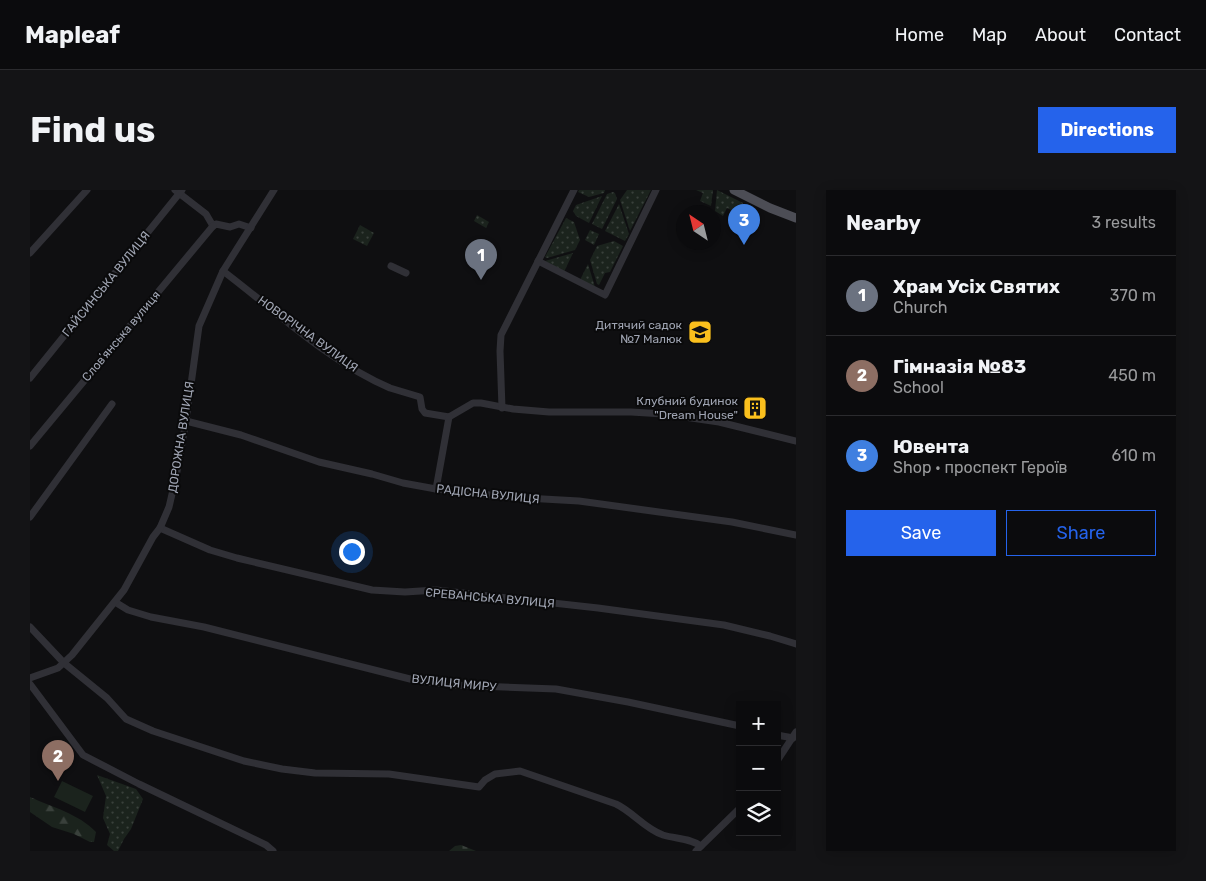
<!DOCTYPE html>
<html lang="en">
<head>
<meta charset="utf-8">
<style>
  :root { --surface:#0b0b0d; --page:#141416; --text:#f1f3f6; --muted:#9a9b9d; --line:#2b2b2e; --accent:#2563eb }
  body { margin:0; font-family:Rubik,sans-serif; background:var(--page); color:var(--text) }
  .controls { position:absolute; right:15px; bottom:15px; display:grid; overflow:hidden; border-radius:0px; box-shadow:0 2px 12px #0003 }
  .controls button { width:45px; height:45px; display:grid; place-items:center; padding:0; border:0; border-bottom:1px solid var(--line); background:var(--surface); color:var(--text); font:25px sans-serif }
  .compass { position:absolute; left:646px; top:15px; width:45px; height:45px; border-radius:50%; background:var(--surface); box-shadow:0 2px 12px #0003; rotate:325deg }
  .you { position:absolute; left:321px; top:361px; width:18px; height:18px; margin:-12px; border:4px solid #fff; border-radius:50%; background:#1a73e8; box-shadow:0 0 0 8px #1a73e833 }
  .badge { display:grid; place-items:center; width:32px; height:32px; border-radius:50%; background:var(--accent); color:#fff; font-size:16px; font-weight:700 }
  .pin { position:absolute; translate:-50% -41px; filter:drop-shadow(0 1px 2px #0008) }
  .pin::after { content:''; position:absolute; top:26px; width:18px; height:15px; background:inherit; clip-path:polygon(0 0,100% 0,50% 100%) }
  .list { margin:0; padding:0; list-style:none }
  h2 { display:flex; justify-content:space-between; align-items:center; height:65px; margin:0; padding:0 20px; font-size:21px }
  h2 small { font-size:16px; font-weight:400; color:var(--muted) }
  .list li { display:grid; grid-template-columns:32px 1fr auto; gap:15px; align-items:center; box-sizing:border-box; height:80px; padding:0 20px; border-top:1px solid var(--line) }
  .list b { display:block; font-size:19px; white-space:nowrap }
  .list p { margin:0; font-size:16px; white-space:nowrap; color:var(--muted) }
  .list em { font-size:16px; font-style:normal; color:var(--muted) }
  .actions { display:flex; gap:10px; padding:15px 20px }
  .actions a { flex:1; padding:11px 0; border:1px solid var(--accent); border-radius:0px; text-align:center; font-size:18px; color:var(--accent) }
  .actions .main { background:var(--accent); color:#fff }
  .icon { flex:none; width:28px; height:28px; fill:none; stroke:currentColor; stroke-width:2; stroke-linecap:round; stroke-linejoin:round }
  .map { position:relative; flex:none; width:766px; height:661px; overflow:hidden; border-radius:0px }
  header { display:flex; align-items:center; gap:30px; box-sizing:border-box; height:70px; padding:0 25px; background:var(--surface); border-bottom:1px solid var(--line) }
  header strong { font-size:24px }
  nav { display:flex; gap:28px; margin-inline-start:auto; font-size:18px }
  .intro { display:flex; align-items:center; justify-content:space-between; box-sizing:border-box; height:120px; padding:0 30px }
  h1 { margin:0; font-size:35px }
  .button { padding:12px 22px; border-radius:0px; background:var(--accent); color:#fff; font-size:18px; font-weight:700 }
  main { display:flex; gap:30px; padding:0 30px }
  aside { flex:1; background:var(--surface); border-radius:0px; box-shadow:0 2px 12px #0003 }
  .map>svg:first-child { display:block }
  .grass { fill:url(#grass-dots) }
  .forest { fill:url(#forest-firs) }
  .cemetery { fill:url(#cemetery-stones) }
  .garden { fill:#1b231d }
  .lines { fill:none; stroke-linecap:round; stroke-linejoin:round }
  .minor { stroke:#303036; stroke-width:7 }
  .major { stroke:#4c4d55; stroke-width:9 }
  .labels { text-anchor:middle; dominant-baseline:central; stroke-width:4; stroke-linejoin:round; paint-order:stroke }
  .street-label { font-size:12px; fill:#9fa4b2; stroke:#0a0a0b }
  .poi-label { font-size:12px; fill:#9fa4b2; stroke:#0a0a0b; text-anchor:end }
</style>
</head>
<body>
<header>
<strong>Mapleaf</strong>
<nav><a>Home</a><a>Map</a><a>About</a><a>Contact</a></nav>
</header>
<div class="intro"><h1>Find us</h1><a class="button">Directions</a></div>
<main>
<div class="map">
<svg width="766" height="661" viewBox="0 0 766 661">
  <defs>
    <pattern id="grass-dots" width="8" height="8" patternUnits="userSpaceOnUse" patternTransform="scale(1.25)"><rect width="8" height="8" fill="#1b231d"/><path d="M2 2h.1M6 6h.1" fill="none" stroke="#39403b" stroke-width="1.8" stroke-linecap="round"/></pattern>
    <pattern id="forest-firs" width="22" height="20" patternUnits="userSpaceOnUse" patternTransform="scale(1.25)"><rect width="22" height="20" fill="#1b231d"/><path d="M5 1l3.5 6h-7zM16 11l3.5 6h-7z" fill="#39403b"/></pattern>
    <pattern id="cemetery-stones" width="16" height="16" patternUnits="userSpaceOnUse" patternTransform="scale(1.25)"><rect width="16" height="16" fill="#1b231d"/><path d="M2 7V4a2 2 0 0 1 4 0v3zM10 15v-3a2 2 0 0 1 4 0v3z" fill="#39403b"/></pattern>
  </defs>
  <rect width="100%" height="100%" fill="#0f0f11"/>
  <g class="grass">
    <polygon points="549,0 575,0 574,3 559,7 548,2"/>
    <polygon points="597,0 621,0 600,41 590,10"/>
    <polygon points="666,0 683,0 681,16 670,11 673,3"/>
    <polygon points="687,0 713,13 713,18 711,25 697,18 693,26 685,21"/>
    <polygon points="583,2 585,3 587,9 572,39 562,34 577,4"/>
    <polygon points="572,6 559,33 546,26 543,21 546,15"/>
    <polygon points="589,14 599,44 595,51 575,41"/>
    <polygon points="447,25 459,32 456,38 444,31"/>
    <polygon points="536,28 544,32 550,50 545,60 517,68 515,67"/>
    <polygon points="330,35 344,43 337,56 323,49"/>
    <polygon points="560,40 569,44 564,55 555,50"/>
    <polygon points="584,51 593,56 580,82 575,83 569,95 567,94 560,70 567,56"/>
    <polygon points="543,63 534,82 515,71"/>
    <polygon points="558,74 565,97 550,90"/>
    <polygon points="67,585 106,599 113,609 101,639 94,649 88,661 84,661 77,655 80,644 73,628 76,606"/>
  </g>
  <path class="forest" d="M0 607C22 617 49 624 66 642L64 652H60L44 644 22 637 0 622Z"/>
  <polygon class="cemetery" points="431,655 446,661 419,661 425,656"/>
  <polygon class="garden" points="32,591 63,606 55,622 24,607"/>
  <g class="lines">
    <g class="minor">
      <polyline points="145,0 176,24 183,36"/>
      <polyline points="183,36 186,34 200,37 209,34 221,38"/>
      <polyline points="0,63 57,0"/>
      <polyline points="508,71 575,105 626,0"/>
      <polyline points="361,76 376,83"/>
      <path d="M193 81C246 121 299 172 360 198 370 201 380 204 390 207L392 219 395 223 419 227 443 213H451L483 219 519 222H601L634 224 689 232 766 251"/>
      <polyline points="0,188 152,0"/>
      <polyline points="472,218 470,161 471,145 544,0"/>
      <polyline points="156,231 211,245 289,272 342,284 373,293 406,299 477,307 549,311 702,332 766,345"/>
      <polyline points="0,256 183,36"/>
      <polyline points="406,299 419,227"/>
      <polyline points="0,327 82,214"/>
      <polyline points="130,338 180,360 207,368 342,400 375,402 406,400 568,418 694,435 740,446 766,454"/>
      <polyline points="85,412 98,420 121,427 174,437 384,490 423,495 526,499 598,512 710,536"/>
      <path d="M0 437 34 473 77 508 96 529 123 541 214 571 252 579 285 583 359 584 449 597 455 590 465 584 490 581 586 614C603 622 615 639 633 645 646 649 660 648 671 656"/>
      <polyline points="0,488 28,478 42,465 94,400 123,347 130,338 139,317 146,287 156,231 169,136 193,81 244,0"/>
      <polyline points="0,494 53,565 109,594 236,655 243,661"/>
      <polyline points="747,545 763,548"/>
      <polyline points="747,571 766,542"/>
      <polyline points="666,661 710,618"/>
    </g>
    <polyline class="major" points="704,0 740,18 766,28"/>
  </g>
  <defs>
    <g id="school-square" transform="scale(1.25)"><rect x="-9" y="-9" width="18" height="18" rx="4" fill="#fbc01d" stroke="#0a0a0b"/><path d="M0-5L7-2L0 1L-7-2ZM-4 1L0 2.5L4 1V4Q0 6-4 4Z" fill="#111"/></g>
    <g id="building-square" transform="scale(1.25)"><rect x="-9" y="-9" width="18" height="18" rx="4" fill="#fbc01d" stroke="#0a0a0b"/><path d="M-4-6H4V6H1V3H-1V6H-4ZM-2.5-4.3h1.7v1.8h-1.7ZM.8-4.3h1.7v1.8H.8ZM-2.5-1h1.7V.8h-1.7ZM.8-1h1.7V.8H.8Z" fill="#111"/></g>
  </defs>
  <g fill-rule="evenodd">
    <use href="#school-square" x="670" y="142"/>
    <use href="#building-square" x="725" y="218"/>
  </g>
  <g class="labels">
    <g class="street-label">
      <text transform="translate(76 94) rotate(-51)">ГАЙСИНСЬКА ВУЛИЦЯ</text>
      <text transform="translate(278 144) rotate(36)">НОВОРІЧНА ВУЛИЦЯ</text>
      <text transform="translate(91 146) rotate(-50)">Словʼянська вулиця</text>
      <text transform="translate(151 247) rotate(-81)">ДОРОЖНА ВУЛИЦЯ</text>
      <text transform="translate(458 304) rotate(6)">РАДІСНА ВУЛИЦЯ</text>
      <text transform="translate(460 408) rotate(5)">ЄРЕВАНСЬКА ВУЛИЦЯ</text>
      <text transform="translate(424 493) rotate(6)">ВУЛИЦЯ МИРУ</text>
    </g>
    <g class="poi-label">
      <text x="652" y="135">Дитячий садок<tspan x="652" dy="14">№7 Малюк</tspan></text>
      <text x="708" y="211">Клубний будинок<tspan x="708" dy="14">"Dream House"</tspan></text>
    </g>
  </g>
</svg>
<div class="controls">
<button>+</button>
<button>−</button>
<button><svg class="icon" aria-label="layers" viewBox="0 0 24 24"><path d="M12 4l9 5-9 5-9-5zM3 14l9 5 9-5"/></svg></button>
</div>
<svg class="compass" viewBox="-18 -18 36 36"><path d="M0-13l5 13h-10z" fill="#e53935"/><path d="M0 13l5-13h-10z" fill="#9a9b9d"/></svg>
<div class="you"></div>
<div class="pin badge" style="left:451px;top:90px;background:#6b7280">1</div>
<div class="pin badge" style="left:28px;top:591px;background:#8d6e63">2</div>
<div class="pin badge" style="left:714px;top:55px;background:#3f7fe0">3</div>
</div>
<aside>
<h2>Nearby<small>3 results</small></h2>
<ul class="list">
<li><span class="badge" style="background:#6b7280">1</span><div><b>Храм Усіх Святих</b><p>Church</p></div><em>370 m</em></li>
<li><span class="badge" style="background:#8d6e63">2</span><div><b>Гімназія №83</b><p>School</p></div><em>450 m</em></li>
<li><span class="badge" style="background:#3f7fe0">3</span><div><b>Ювента</b><p>Shop · проспект Героїв</p></div><em>610 m</em></li>
</ul>
<div class="actions"><a class="main">Save</a><a>Share</a></div>
</aside>
</main>
</body>
</html>
